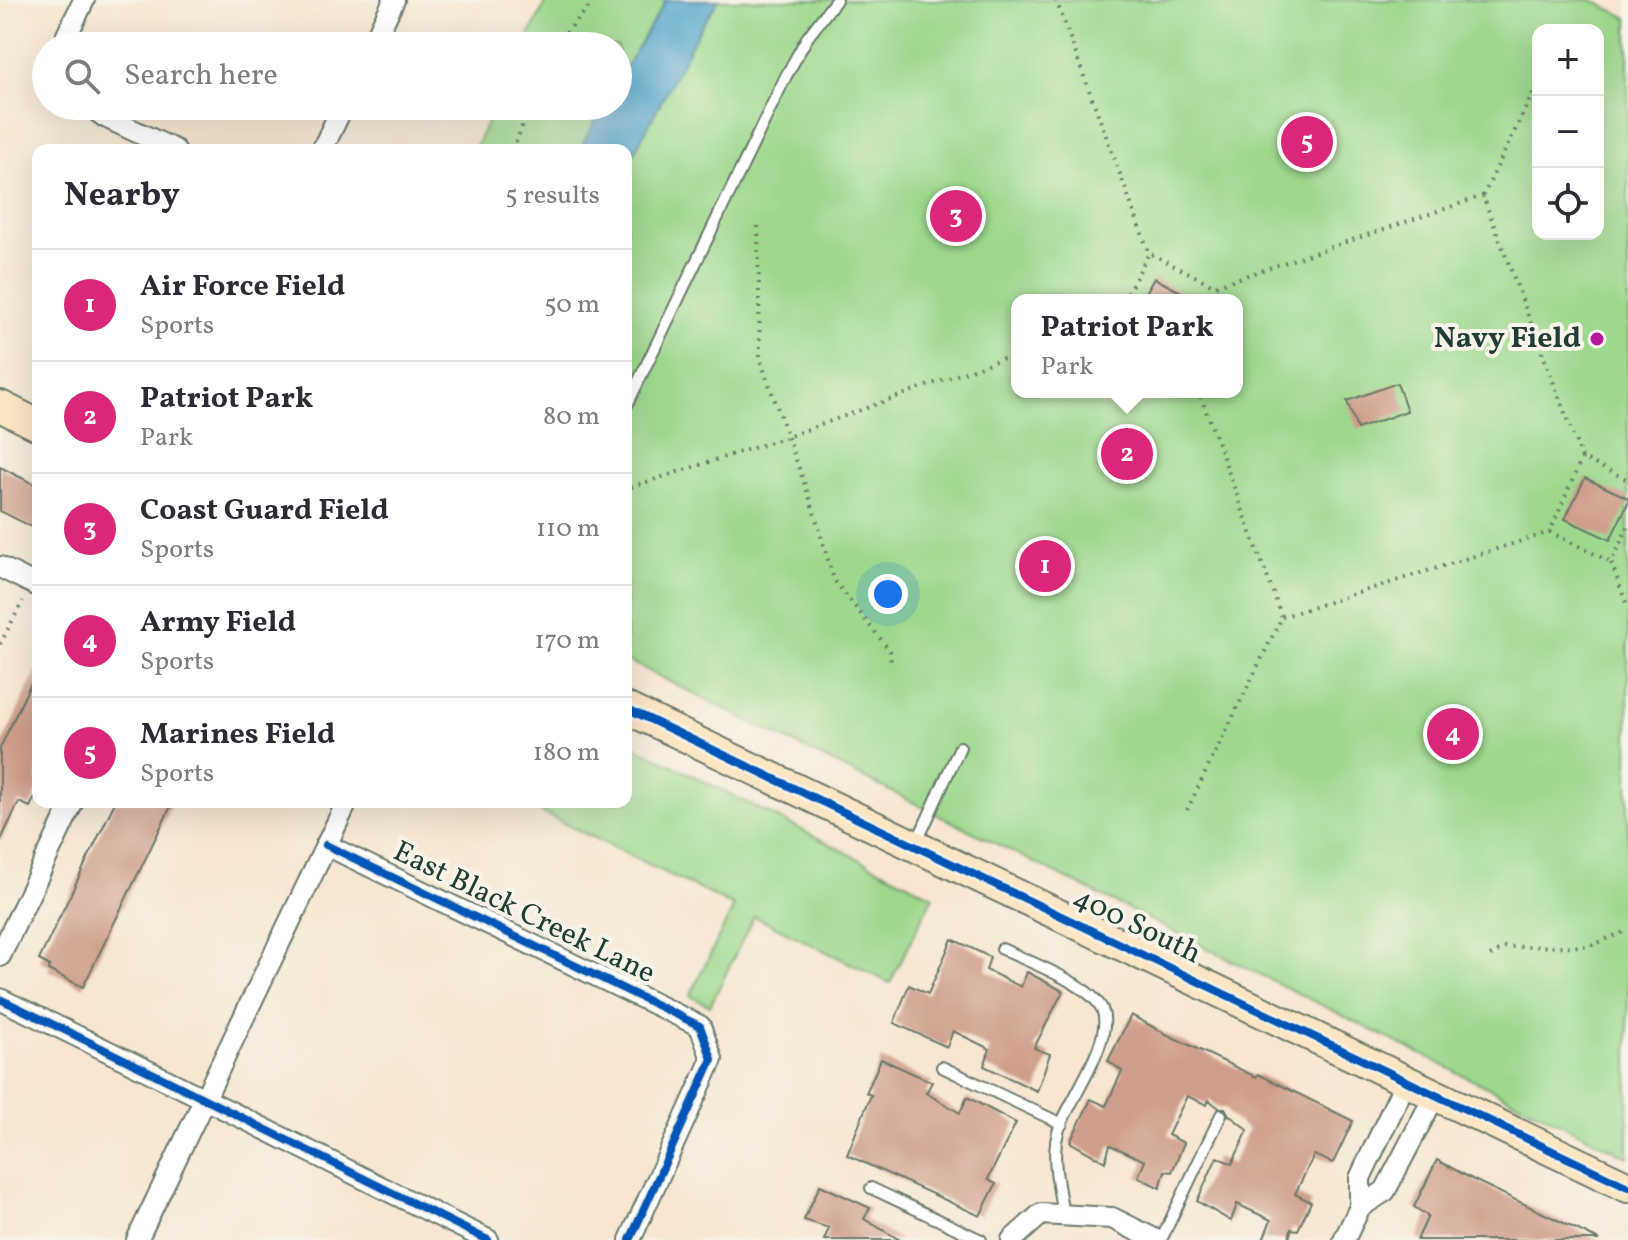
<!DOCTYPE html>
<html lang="en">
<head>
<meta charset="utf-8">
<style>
  :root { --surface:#fff; --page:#f2f2f3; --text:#2b2b33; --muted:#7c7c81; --line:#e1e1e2; --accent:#db2777 }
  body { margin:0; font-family:Vollkorn,serif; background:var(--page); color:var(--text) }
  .controls { position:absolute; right:24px; top:24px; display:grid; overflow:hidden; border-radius:16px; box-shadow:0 8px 32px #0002 }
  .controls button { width:72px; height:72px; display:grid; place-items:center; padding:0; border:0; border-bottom:2px solid var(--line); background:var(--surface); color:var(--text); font:40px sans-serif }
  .you { position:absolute; left:888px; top:594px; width:28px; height:28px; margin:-20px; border:6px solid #fff; border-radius:50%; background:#1a73e8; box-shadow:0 0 0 12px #1a73e833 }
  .badge { display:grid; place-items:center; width:52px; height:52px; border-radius:50%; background:var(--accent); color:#fff; font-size:26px; font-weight:700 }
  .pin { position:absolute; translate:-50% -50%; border:4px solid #fff; box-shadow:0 2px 8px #0006 }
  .popup { position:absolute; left:1011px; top:294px; width:232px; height:104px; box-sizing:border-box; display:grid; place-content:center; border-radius:16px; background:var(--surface); filter:drop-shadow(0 2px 6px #0005); font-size:26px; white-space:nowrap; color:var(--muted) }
  .popup b { font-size:30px; color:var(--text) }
  .popup::after { content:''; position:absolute; left:50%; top:100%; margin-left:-16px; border:16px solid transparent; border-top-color:var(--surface) }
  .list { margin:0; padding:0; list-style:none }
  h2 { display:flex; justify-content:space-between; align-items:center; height:104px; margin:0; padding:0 32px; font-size:34px }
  h2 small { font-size:26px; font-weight:400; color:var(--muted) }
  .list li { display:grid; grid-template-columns:52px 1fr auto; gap:24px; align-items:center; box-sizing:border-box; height:112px; padding:0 32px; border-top:2px solid var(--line) }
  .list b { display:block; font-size:30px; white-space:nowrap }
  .list p { margin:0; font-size:26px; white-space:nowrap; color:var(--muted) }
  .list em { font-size:26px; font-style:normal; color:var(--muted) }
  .icon { flex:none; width:44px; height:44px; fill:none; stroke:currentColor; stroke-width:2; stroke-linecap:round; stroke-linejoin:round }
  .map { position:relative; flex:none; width:1628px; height:1240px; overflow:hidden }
  .search { position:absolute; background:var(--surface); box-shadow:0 8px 32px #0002; left:32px; top:32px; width:600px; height:88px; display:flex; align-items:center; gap:20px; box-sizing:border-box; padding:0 28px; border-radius:44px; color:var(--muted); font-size:30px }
  .panel { position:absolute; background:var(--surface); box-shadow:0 8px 32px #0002; left:32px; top:144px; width:600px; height:664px; border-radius:16px }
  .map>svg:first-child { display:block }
  .green { fill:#9dd98d; stroke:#5e8b60; stroke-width:2; fill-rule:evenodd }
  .water { fill:#52a5ce; stroke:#387181; stroke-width:2 }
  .building { fill:#cf9d8b }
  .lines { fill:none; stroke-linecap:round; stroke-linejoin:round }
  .lane-casing { stroke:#6a786b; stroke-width:14 }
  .street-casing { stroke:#6a786b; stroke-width:24 }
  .secondary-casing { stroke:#6a786b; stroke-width:34 }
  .path { stroke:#6a786b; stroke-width:4; stroke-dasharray:2 6; stroke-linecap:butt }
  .lane { stroke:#fff; stroke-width:10 }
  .street { stroke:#fff; stroke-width:20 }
  .secondary { stroke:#fbe6c4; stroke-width:30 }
  .cycleway-casing { stroke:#f7f3e8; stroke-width:13 }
  .cycleway { stroke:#0057b8; stroke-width:8 }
  .poi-dot { fill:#b5179e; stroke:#f7f3e8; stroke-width:3 }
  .labels { text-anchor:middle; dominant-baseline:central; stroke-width:8; stroke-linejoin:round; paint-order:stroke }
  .poi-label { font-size:30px; font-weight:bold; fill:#1f3d34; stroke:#f7f3e8; text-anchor:end }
  .street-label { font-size:30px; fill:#1f3d34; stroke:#f7f3e8 }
</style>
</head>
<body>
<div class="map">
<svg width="1628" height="1240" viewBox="0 0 1628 1240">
  <rect width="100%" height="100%" fill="#f7f3e8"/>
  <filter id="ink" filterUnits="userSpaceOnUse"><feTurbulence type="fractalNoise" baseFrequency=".0125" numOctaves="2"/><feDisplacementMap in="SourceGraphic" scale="16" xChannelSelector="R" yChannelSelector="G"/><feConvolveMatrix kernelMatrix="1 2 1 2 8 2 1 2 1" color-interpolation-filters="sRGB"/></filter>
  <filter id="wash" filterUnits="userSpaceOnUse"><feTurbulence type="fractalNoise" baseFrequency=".006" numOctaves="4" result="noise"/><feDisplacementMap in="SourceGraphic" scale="32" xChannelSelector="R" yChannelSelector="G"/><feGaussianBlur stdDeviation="1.8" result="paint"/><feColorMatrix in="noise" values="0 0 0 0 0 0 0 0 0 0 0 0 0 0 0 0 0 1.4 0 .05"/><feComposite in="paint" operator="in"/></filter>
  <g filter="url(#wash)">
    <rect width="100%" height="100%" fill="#f6e6d2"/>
    <g class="green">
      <path d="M547 0H1592L1628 18V1157L626 660V150H474L495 106H618V46H524ZM1538 30H1598V234H1538ZM1017 300H1237V392H1017Z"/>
      <polygon points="626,742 933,896 890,983 754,916 710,1006 690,996 734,906 520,802 626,802"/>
    </g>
    <polygon class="water" points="666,0 719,0 699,30 626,168 626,150 579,150 604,106 618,106 618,80"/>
    <g id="blocks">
      <g class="building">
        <polygon points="1154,278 1196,300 1142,300"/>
        <polygon points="1397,383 1407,411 1357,429 1347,401"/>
        <polygon points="0,467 38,486 38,530 0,511"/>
        <polygon points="1585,478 1628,498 1628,503 1610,540 1565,519"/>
        <polygon points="38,668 38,791 30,807 19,802 0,842 0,748"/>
        <polygon points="115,802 173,802 83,987 48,970 50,966 39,960"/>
        <polygon points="952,939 990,957 986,970 1021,987 1027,972 1063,991 1034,1048 1050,1054 1037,1091 984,1066 990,1049 953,1031 947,1047 894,1023 909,985 928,994"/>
        <polygon points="1131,1015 1166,1034 1256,1077 1258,1074 1353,1121 1333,1163 1314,1155 1295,1194 1311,1202 1298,1230 1291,1229 1289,1240 1263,1240 1271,1220 1237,1204 1231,1221 1197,1201 1217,1157 1232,1164 1248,1130 1229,1115 1225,1108 1219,1108 1209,1100 1207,1105 1187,1096 1168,1135 1184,1143 1172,1172 1165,1171 1160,1188 1138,1177 1145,1161 1110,1145 1105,1162 1070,1142 1091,1099 1106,1106 1122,1071 1108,1061"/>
        <polygon points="881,1059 932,1082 926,1093 960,1113 967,1097 1016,1123 988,1179 996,1184 980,1216 847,1155 871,1095 866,1093"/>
        <polygon points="1437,1160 1472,1179 1599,1240 1417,1240 1428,1216 1414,1207"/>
        <polygon points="820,1185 870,1208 864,1219 900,1240 824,1240 829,1228 804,1220"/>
      </g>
    </g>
  </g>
  <g filter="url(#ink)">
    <use href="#blocks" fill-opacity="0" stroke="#6a786b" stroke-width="2"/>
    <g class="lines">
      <g class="lane-casing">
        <g id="lane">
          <polyline points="626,407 786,76 807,38 836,0"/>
          <polyline points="916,844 960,747"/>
          <path d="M1002 949C1027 961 1090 984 1102 1009 1115 1039 1070 1099 1059 1129 1050 1156 1059 1188 1063 1215"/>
          <polyline points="942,1067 1062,1124"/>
          <polyline points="871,1188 981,1240"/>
          <polyline points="1161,1240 1221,1115"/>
        </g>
      </g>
      <g class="street-casing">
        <g id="street">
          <polyline points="65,46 67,35 84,0"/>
          <polyline points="372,46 394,0"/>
          <polyline points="90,106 105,117 175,150"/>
          <polyline points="322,150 343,106"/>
          <polyline points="0,567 38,586"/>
          <polyline points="326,845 700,1026 712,1059 630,1240"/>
          <polyline points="0,956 73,802"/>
          <path d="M0 999C164 1077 325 1160 488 1240"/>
          <polyline points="1360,1207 1385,1191 1435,1095"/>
          <polyline points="137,1240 347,802"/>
          <polyline points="1012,1240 1041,1214 1112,1218 1156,1240"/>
          <polyline points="1344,1240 1360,1207 1360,1178 1406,1081"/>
        </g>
      </g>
      <g class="secondary-casing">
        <g id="secondary">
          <polyline points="0,406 38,425"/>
          <polyline points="626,708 1628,1187"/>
        </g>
      </g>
      <g class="path">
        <polyline points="1056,0 1149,253"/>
        <polyline points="557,46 564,35 595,0"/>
        <polyline points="513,150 530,106"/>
        <polyline points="1483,196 1538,83"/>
        <polyline points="758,226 760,359 810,499 834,580 890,651 891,664"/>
        <polyline points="1124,300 1149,253 1215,286 1483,196 1582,458 1628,480"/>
        <polyline points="1208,300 1215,286"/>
        <polyline points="1582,458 1550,532 1611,562"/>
        <polyline points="631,487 787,437 1017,353"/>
        <polyline points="1628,527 1611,562 1628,608"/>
        <polyline points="1282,617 1550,532"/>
        <polyline points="0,644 23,601"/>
        <polyline points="1187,810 1282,617 1199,392"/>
        <polyline points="1490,956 1505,947 1590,946 1628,930"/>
      </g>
      <use href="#lane" class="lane"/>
      <use href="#street" class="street"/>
      <use href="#secondary" class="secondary"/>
      <g class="cycleway-casing">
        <g id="cycleway">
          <polyline points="626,708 1628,1187"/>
          <polyline points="326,845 700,1026 712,1059 630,1240"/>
          <path d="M0 999C164 1077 325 1160 488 1240"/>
        </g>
      </g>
      <use href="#cycleway" class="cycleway"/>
    </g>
  </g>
  <circle class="poi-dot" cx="1597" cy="339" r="8"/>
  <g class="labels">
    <g class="poi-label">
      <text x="1581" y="339">Navy Field</text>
    </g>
    <g class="street-label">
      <text transform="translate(524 913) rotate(26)">East Black Creek Lane</text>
      <text transform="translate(1137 926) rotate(26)">400 South</text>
    </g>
  </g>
</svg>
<div class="controls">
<button>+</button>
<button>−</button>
<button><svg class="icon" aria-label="locate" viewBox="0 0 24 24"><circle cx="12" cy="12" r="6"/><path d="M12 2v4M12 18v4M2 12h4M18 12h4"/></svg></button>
</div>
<div class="you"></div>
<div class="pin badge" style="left:1045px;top:566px">1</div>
<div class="pin badge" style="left:1127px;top:454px">2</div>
<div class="popup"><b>Patriot Park</b>Park</div>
<div class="pin badge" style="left:956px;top:216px">3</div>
<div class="pin badge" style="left:1453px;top:734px">4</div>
<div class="pin badge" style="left:1307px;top:142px">5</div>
<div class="search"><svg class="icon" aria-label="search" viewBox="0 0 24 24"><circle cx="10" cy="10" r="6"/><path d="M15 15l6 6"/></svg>Search here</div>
<section class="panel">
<h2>Nearby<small>5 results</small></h2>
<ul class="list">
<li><span class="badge">1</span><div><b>Air Force Field</b><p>Sports</p></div><em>50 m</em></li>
<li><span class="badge">2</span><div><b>Patriot Park</b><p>Park</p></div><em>80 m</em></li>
<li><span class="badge">3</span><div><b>Coast Guard Field</b><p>Sports</p></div><em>110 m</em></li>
<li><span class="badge">4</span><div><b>Army Field</b><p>Sports</p></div><em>170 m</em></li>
<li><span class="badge">5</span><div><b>Marines Field</b><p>Sports</p></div><em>180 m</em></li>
</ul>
</section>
</div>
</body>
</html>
